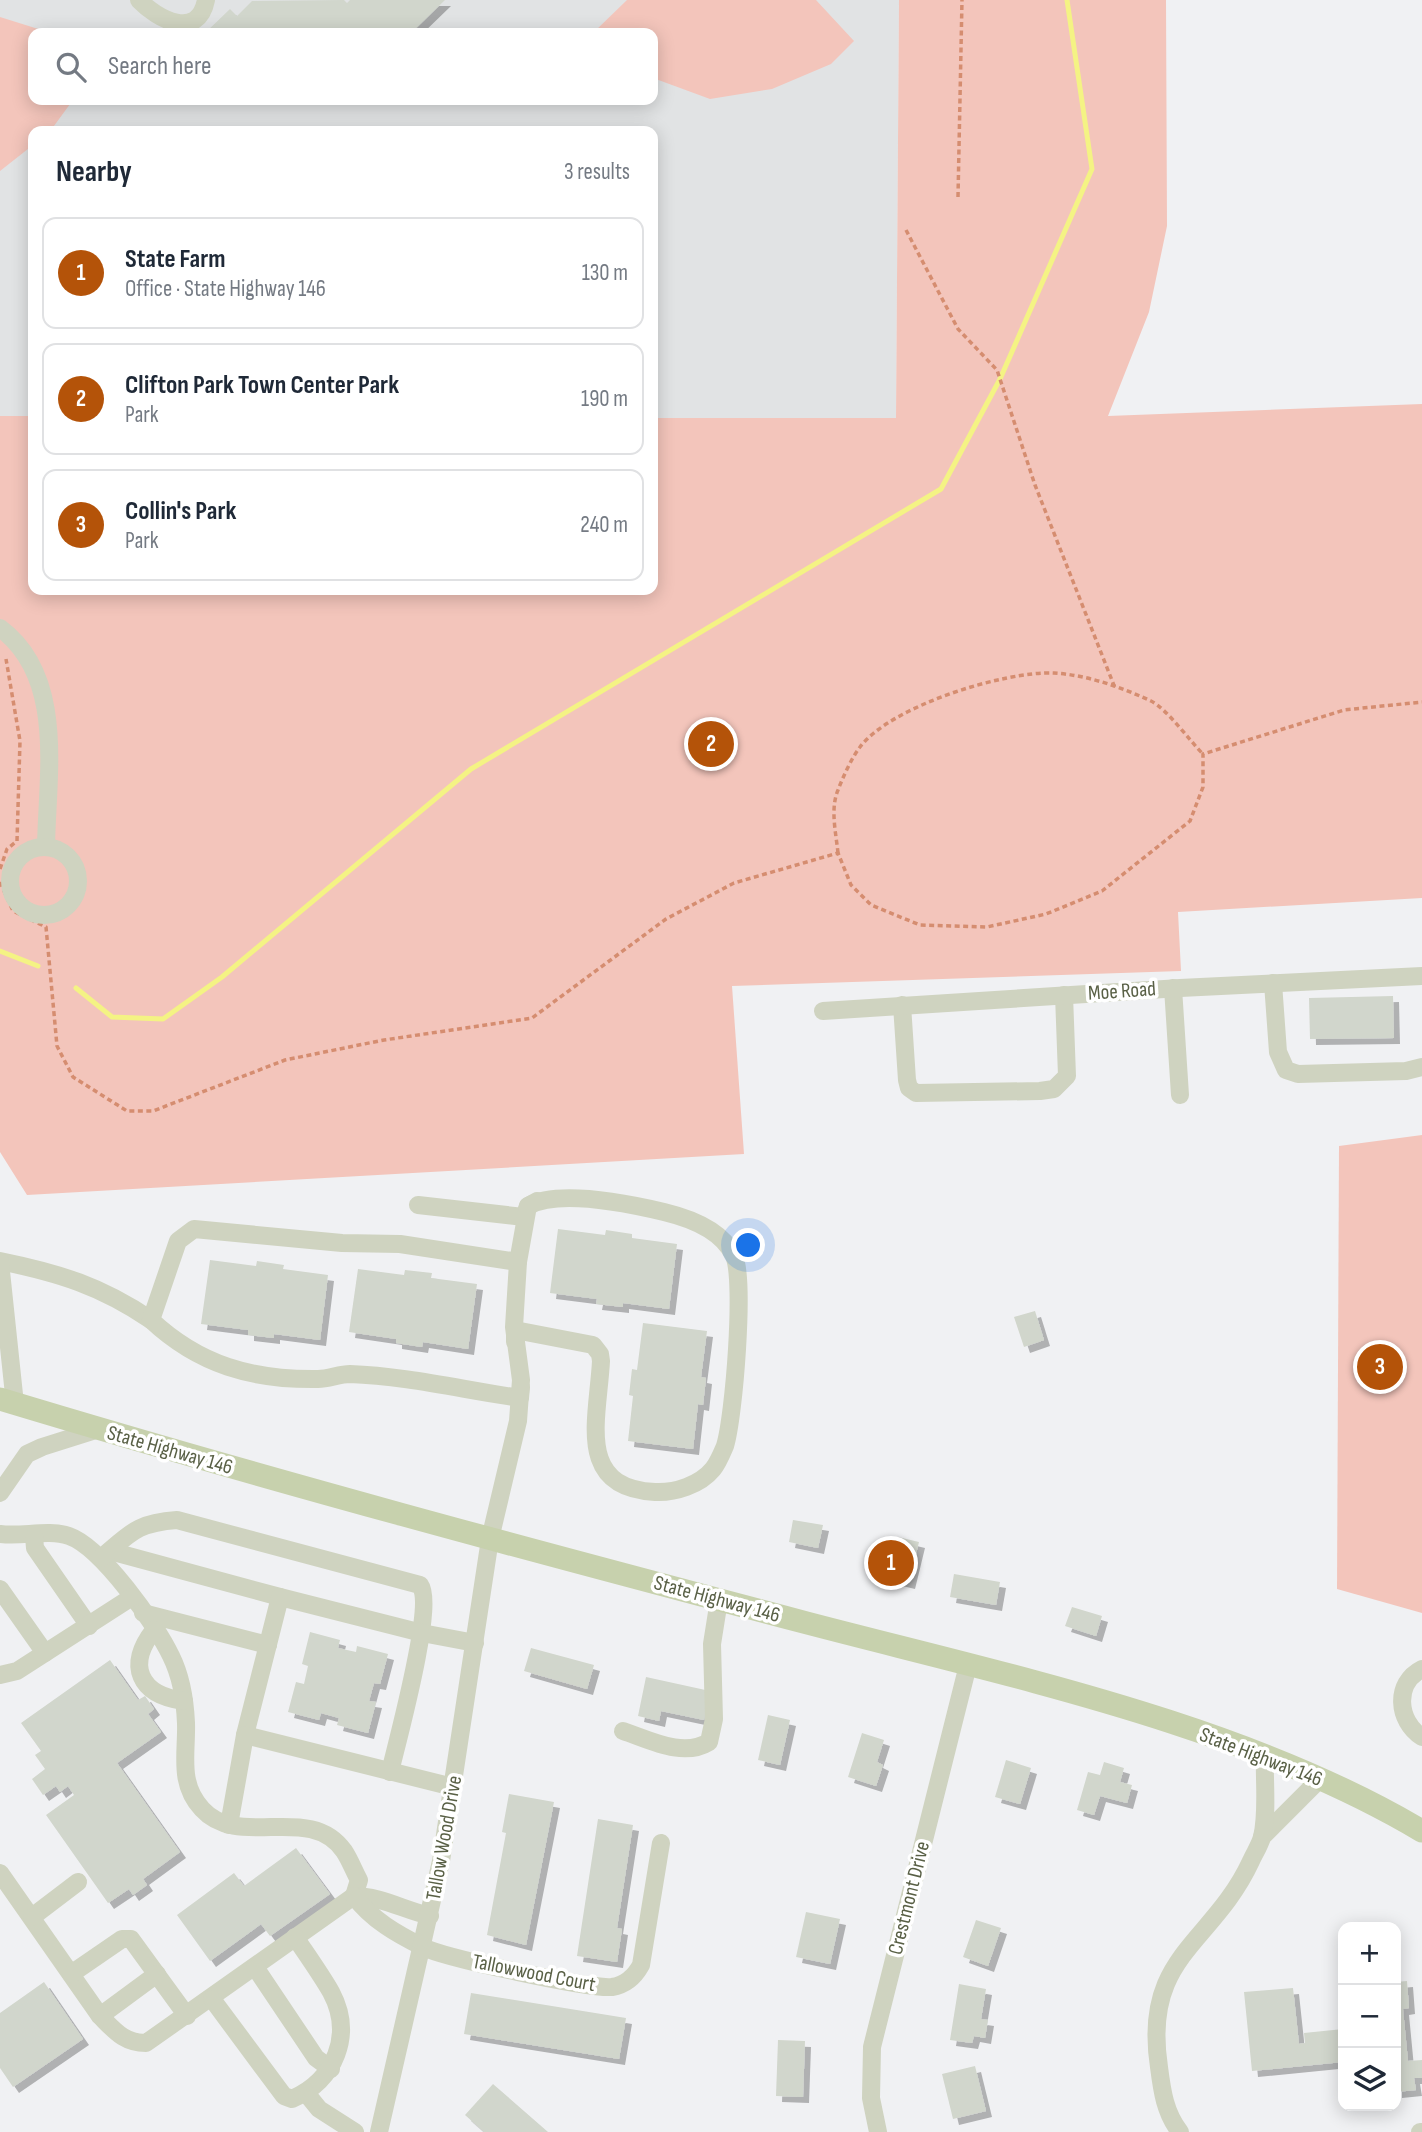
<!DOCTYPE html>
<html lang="en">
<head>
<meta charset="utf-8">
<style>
  :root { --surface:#fff; --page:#f6f6f7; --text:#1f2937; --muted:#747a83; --line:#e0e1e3; --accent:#b45309 }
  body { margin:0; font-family:"Sofia Sans Condensed",sans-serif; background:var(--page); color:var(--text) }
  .controls { position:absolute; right:21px; bottom:21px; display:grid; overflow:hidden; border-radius:14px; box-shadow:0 4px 18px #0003 }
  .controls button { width:63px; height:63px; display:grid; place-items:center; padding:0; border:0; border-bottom:2px solid var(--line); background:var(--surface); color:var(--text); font:35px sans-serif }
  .you { position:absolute; left:749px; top:1246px; width:24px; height:24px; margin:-18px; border:5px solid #fff; border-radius:50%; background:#1a73e8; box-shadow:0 0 0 10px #1a73e833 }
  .badge { display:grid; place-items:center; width:46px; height:46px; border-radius:50%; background:var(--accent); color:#fff; font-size:23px; font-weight:700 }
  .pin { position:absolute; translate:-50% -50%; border:4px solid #fff; box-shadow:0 2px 7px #0006 }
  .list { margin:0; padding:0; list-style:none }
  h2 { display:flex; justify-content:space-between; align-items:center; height:91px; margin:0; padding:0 28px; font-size:30px }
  h2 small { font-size:23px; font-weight:400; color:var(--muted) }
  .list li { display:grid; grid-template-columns:46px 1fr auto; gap:21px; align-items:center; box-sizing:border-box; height:112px; margin:0 14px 14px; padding:0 14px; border:2px solid var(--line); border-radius:14px }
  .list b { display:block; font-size:26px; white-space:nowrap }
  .list p { margin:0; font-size:23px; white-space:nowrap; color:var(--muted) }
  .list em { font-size:23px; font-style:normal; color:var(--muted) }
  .icon { flex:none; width:38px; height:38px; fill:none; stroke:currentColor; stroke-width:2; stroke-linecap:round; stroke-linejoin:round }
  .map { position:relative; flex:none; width:1422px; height:2132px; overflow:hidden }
  .search { position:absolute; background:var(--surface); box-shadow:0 4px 18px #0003; left:28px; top:28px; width:630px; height:77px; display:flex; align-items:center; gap:18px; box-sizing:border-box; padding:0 24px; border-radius:14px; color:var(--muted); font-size:26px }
  .panel { position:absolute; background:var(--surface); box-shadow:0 4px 18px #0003; left:28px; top:126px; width:630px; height:469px; border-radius:14px }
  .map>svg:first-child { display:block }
  .education { fill:#e1e3e4; fill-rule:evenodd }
  .green { fill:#f3c5bb }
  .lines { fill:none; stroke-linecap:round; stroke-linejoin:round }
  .stream { stroke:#f4f384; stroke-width:5 }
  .building { fill:#d1d6cc; filter:url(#shadow) }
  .path { stroke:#d58d70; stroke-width:3.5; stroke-dasharray:5 3.5; stroke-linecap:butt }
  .minor { stroke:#cfd3c0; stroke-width:18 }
  .major { stroke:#c7d1ad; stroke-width:23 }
  .labels { text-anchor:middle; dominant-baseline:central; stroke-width:7; stroke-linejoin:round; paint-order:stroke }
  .street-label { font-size:21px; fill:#596046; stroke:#fff }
</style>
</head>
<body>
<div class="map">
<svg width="1422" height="2132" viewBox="0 0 1422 2132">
  <defs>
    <filter id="shadow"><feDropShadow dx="6" dy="6" stdDeviation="0" flood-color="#0004"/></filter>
  </defs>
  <rect width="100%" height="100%" fill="#f0f1f3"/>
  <path class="education" d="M0 0H899L896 418H653V131H33V416H0ZM33 33H653V100H33Z"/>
  <g class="green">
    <polygon points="627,0 816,0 854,41 831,64 772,89 710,99 653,78 653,33 594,32"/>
    <polygon points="899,0 1166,0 1167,226 1149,312 1108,416 1422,404 1422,898 1178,912 1181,971 732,986 744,1154 27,1195 0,1152 0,416 33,416 33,590 653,590 653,418 896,418"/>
    <polygon points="0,17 51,33 33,33 33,100 73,100 51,130 33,131 33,145 0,171"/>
    <polygon points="1422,1135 1422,1613 1337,1589 1339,1146"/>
  </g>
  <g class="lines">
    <g class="stream">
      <polyline points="0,951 38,966"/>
      <polyline points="76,988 112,1017 163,1019 222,977 471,769 941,489 1000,379 1092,169 1067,0"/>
    </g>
  </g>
  <g class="building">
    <polygon points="344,0 347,3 350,0 445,0 411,33 205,33 230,9 237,16 252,1"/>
    <polygon points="1393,996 1394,1038 1310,1039 1309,998"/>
    <polygon points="558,1229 605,1235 606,1230 632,1234 632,1238 677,1244 669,1309 623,1303 623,1307 596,1304 597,1299 550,1293"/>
    <polygon points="210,1260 256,1266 257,1261 284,1265 283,1269 328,1275 320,1340 274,1334 274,1338 248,1335 248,1330 201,1324"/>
    <polygon points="358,1269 404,1275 405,1270 432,1273 431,1278 477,1284 468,1349 423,1342 422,1347 396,1343 396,1339 349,1332"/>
    <polygon points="1035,1311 1044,1340 1024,1347 1014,1317"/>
    <polygon points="643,1323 707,1331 701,1377 706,1378 703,1405 698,1404 693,1449 628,1441 633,1396 629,1395 632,1369 637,1370"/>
    <polygon points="793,1520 823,1525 818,1548 789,1542"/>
    <polygon points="898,1537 919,1542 909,1583 867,1573 872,1549 894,1554"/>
    <polygon points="954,1574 1000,1582 996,1605 950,1597"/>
    <polygon points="1072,1607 1102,1616 1096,1636 1065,1626"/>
    <polygon points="310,1632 340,1640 338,1648 356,1652 357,1646 388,1654 380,1684 374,1683 369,1701 376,1702 368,1733 337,1725 339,1718 321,1713 319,1720 288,1712 296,1682 304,1684 308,1666 302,1664"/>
    <polygon points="531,1648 594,1665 587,1689 524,1671"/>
    <polygon points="110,1660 138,1700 145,1696 154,1709 148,1714 161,1732 117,1763 180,1852 143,1879 147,1885 133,1895 129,1889 108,1903 46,1815 74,1795 68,1786 60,1792 56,1786 43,1795 32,1779 45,1769 35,1755 41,1751 21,1723"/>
    <polygon points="646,1677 710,1691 704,1720 661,1711 659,1721 638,1716"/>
    <polygon points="768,1715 790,1720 780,1765 758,1760"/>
    <polygon points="862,1733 884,1740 877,1762 883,1765 876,1786 848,1777"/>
    <polygon points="1006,1760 1031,1768 1020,1804 995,1797"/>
    <polygon points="1104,1762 1124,1768 1120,1782 1132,1785 1127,1803 1100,1796 1094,1815 1077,1810 1088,1772 1100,1775"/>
    <polygon points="509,1794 554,1802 526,1945 487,1935 506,1833 502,1832"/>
    <polygon points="598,1819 633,1825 617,1928 622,1929 617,1962 577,1956"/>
    <polygon points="296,1848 330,1894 270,1936 261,1924 210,1961 177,1915 234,1873 244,1886"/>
    <polygon points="806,1912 840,1919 830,1964 796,1957"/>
    <polygon points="976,1920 1001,1928 988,1966 963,1957"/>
    <polygon points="1407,1981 1409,2008 1403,2009 1408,2061 1422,2060 1422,2078 1414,2078 1416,2090 1396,2092 1396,1982"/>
    <polygon points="44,1982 83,2039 13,2087 0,2068 0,2013"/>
    <polygon points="959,1984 986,1989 981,2019 988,2020 985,2038 974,2036 972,2043 950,2040"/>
    <polygon points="1293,1988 1299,2044 1305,2043 1304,2033 1343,2029 1343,2062 1252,2071 1244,1992"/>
    <polygon points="471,1993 626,2018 619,2059 464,2034"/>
    <polygon points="778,2040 805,2041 803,2097 776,2096"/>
    <polygon points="975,2066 986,2111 953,2119 942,2074"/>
    <polygon points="493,2084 548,2132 484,2132 465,2115"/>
  </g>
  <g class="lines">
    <g class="path">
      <polyline points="958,197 962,0"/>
      <polyline points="906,230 958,329 997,370 1035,485 1115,688"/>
      <path d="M838 853C836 833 830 809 838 790 843 777 851 759 860 747 891 706 1004 671 1054 673 1087 675 1121 687 1151 701 1167 709 1189 740 1203 754"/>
      <polyline points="0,869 7,849 17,841 20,741 6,659"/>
      <polyline points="0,882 13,911 46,927 57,1046 73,1077 127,1111 153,1111 285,1060 384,1040 532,1018 666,919 734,883 838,853 851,885 871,905 920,925 987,927 1046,914 1102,891 1190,821 1203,787 1203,754 1344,710 1422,702"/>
    </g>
    <g class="minor">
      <path d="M139 0C157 19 198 41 206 0"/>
      <path d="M0 628C66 677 47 775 46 847"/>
      <circle cx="44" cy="881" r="34"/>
      <polyline points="1273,983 1278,1052 1286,1070 1298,1074 1406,1071 1422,1067"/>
      <polyline points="1173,988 1180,1095"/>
      <polyline points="902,1005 907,1080 909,1088 916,1093 1040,1091 1054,1089 1067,1076 1064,995"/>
      <polyline points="823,1011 1180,988 1422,976"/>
      <path d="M418 1205 524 1217 528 1206C559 1189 630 1204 664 1212 689 1218 722 1230 734 1256 745 1280 734 1417 725 1446 722 1453 718 1463 713 1469 700 1485 675 1493 655 1492 575 1488 598 1419 601 1361L600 1354 593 1345 515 1330V1342"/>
      <path d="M0 1261C59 1273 101 1286 151 1320"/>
      <polyline points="0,1262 15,1404"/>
      <path d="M518 1262 400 1244 342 1243 194 1229 178 1241 151 1320C199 1365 252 1380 318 1379 329 1379 339 1374 350 1374 406 1376 464 1390 520 1398L521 1387"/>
      <polyline points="0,1493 27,1454 42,1447 99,1429"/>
      <path d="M0 1534C22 1537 48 1529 69 1536 101 1547 156 1624 171 1656 181 1676 185 1700 186 1723 187 1754 178 1783 202 1809 239 1850 310 1802 344 1851 350 1860 354 1871 359 1880L354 1896"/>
      <polyline points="34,1536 35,1548 89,1626"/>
      <polyline points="110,1551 280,1597"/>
      <path d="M101 1558C131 1533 136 1523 177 1520L420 1585C435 1605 397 1742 390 1772"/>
      <polyline points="0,1589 45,1653"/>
      <polyline points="143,1613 268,1645"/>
      <path d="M154 1630C126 1665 139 1695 184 1701"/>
      <path d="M1422 1669C1394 1683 1397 1721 1422 1737"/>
      <polyline points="0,1675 17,1671 132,1597"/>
      <path d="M623 1731C650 1740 683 1758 709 1742L714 1719 712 1644 719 1600"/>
      <polyline points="453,1787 245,1735 280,1597 422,1633 475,1643"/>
      <polyline points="229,1825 245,1735"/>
      <polyline points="1262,1837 1320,1779"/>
      <path d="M0 1873 100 2016C115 2031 124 2043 146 2043L354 1896C380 1896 404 1910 430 1916"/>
      <path d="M354 1896C372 1920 397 1934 423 1947 445 1958 589 1989 612 1987 625 1985 635 1976 641 1965L661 1843"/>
      <polyline points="32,1917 78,1882"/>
      <polyline points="255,1967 316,2058 331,2069"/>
      <polyline points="71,1974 122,1939 131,1939 187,2016"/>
      <path d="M212 1999 284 2096 292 2099C335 2080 354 2035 331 1992 320 1973 307 1955 295 1937"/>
      <polyline points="100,2016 157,1974"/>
      <polyline points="306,2093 319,2109 355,2132"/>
      <polyline points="379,2132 441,1861 490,1539 518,1421 521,1380 514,1327 518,1262 528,1206 537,1201"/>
      <polyline points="878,2132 871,2098 872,2047 968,1665"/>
      <path d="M1180 2132C1165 2113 1162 2091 1159 2067 1142 1955 1212 1945 1251 1861 1254 1854 1260 1845 1262 1837 1268 1813 1264 1782 1265 1757"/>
      <polyline points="1420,2132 1422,2132"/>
    </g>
    <path class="major" d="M0 1399C268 1480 537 1552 807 1623 1009 1676 1242 1724 1422 1831"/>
  </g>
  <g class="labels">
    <g class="street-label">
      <text transform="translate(1122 991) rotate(-4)">Moe Road</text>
      <text transform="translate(170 1450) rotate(16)">State Highway 146</text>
      <text transform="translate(717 1599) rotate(15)">State Highway 146</text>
      <text transform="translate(1261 1757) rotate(21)">State Highway 146</text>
      <text transform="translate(444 1838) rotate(-80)">Tallow Wood Drive</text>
      <text transform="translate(909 1898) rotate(-76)">Crestmont Drive</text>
      <text transform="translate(534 1973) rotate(11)">Tallowwood Court</text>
    </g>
  </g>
</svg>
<div class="controls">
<button>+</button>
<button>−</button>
<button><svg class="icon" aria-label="layers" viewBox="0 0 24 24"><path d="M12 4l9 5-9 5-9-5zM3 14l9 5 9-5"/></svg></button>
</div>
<div class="you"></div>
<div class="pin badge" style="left:891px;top:1563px">1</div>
<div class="pin badge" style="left:711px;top:744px">2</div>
<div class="pin badge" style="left:1380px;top:1367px">3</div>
<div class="search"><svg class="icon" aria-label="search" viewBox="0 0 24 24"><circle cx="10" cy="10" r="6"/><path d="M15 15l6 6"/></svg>Search here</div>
<section class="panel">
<h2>Nearby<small>3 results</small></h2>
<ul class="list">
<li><span class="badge">1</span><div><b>State Farm</b><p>Office · State Highway 146</p></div><em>130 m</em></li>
<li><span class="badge">2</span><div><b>Clifton Park Town Center Park</b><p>Park</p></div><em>190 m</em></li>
<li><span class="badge">3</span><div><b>Collin's Park</b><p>Park</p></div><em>240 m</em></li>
</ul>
</section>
</div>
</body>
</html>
